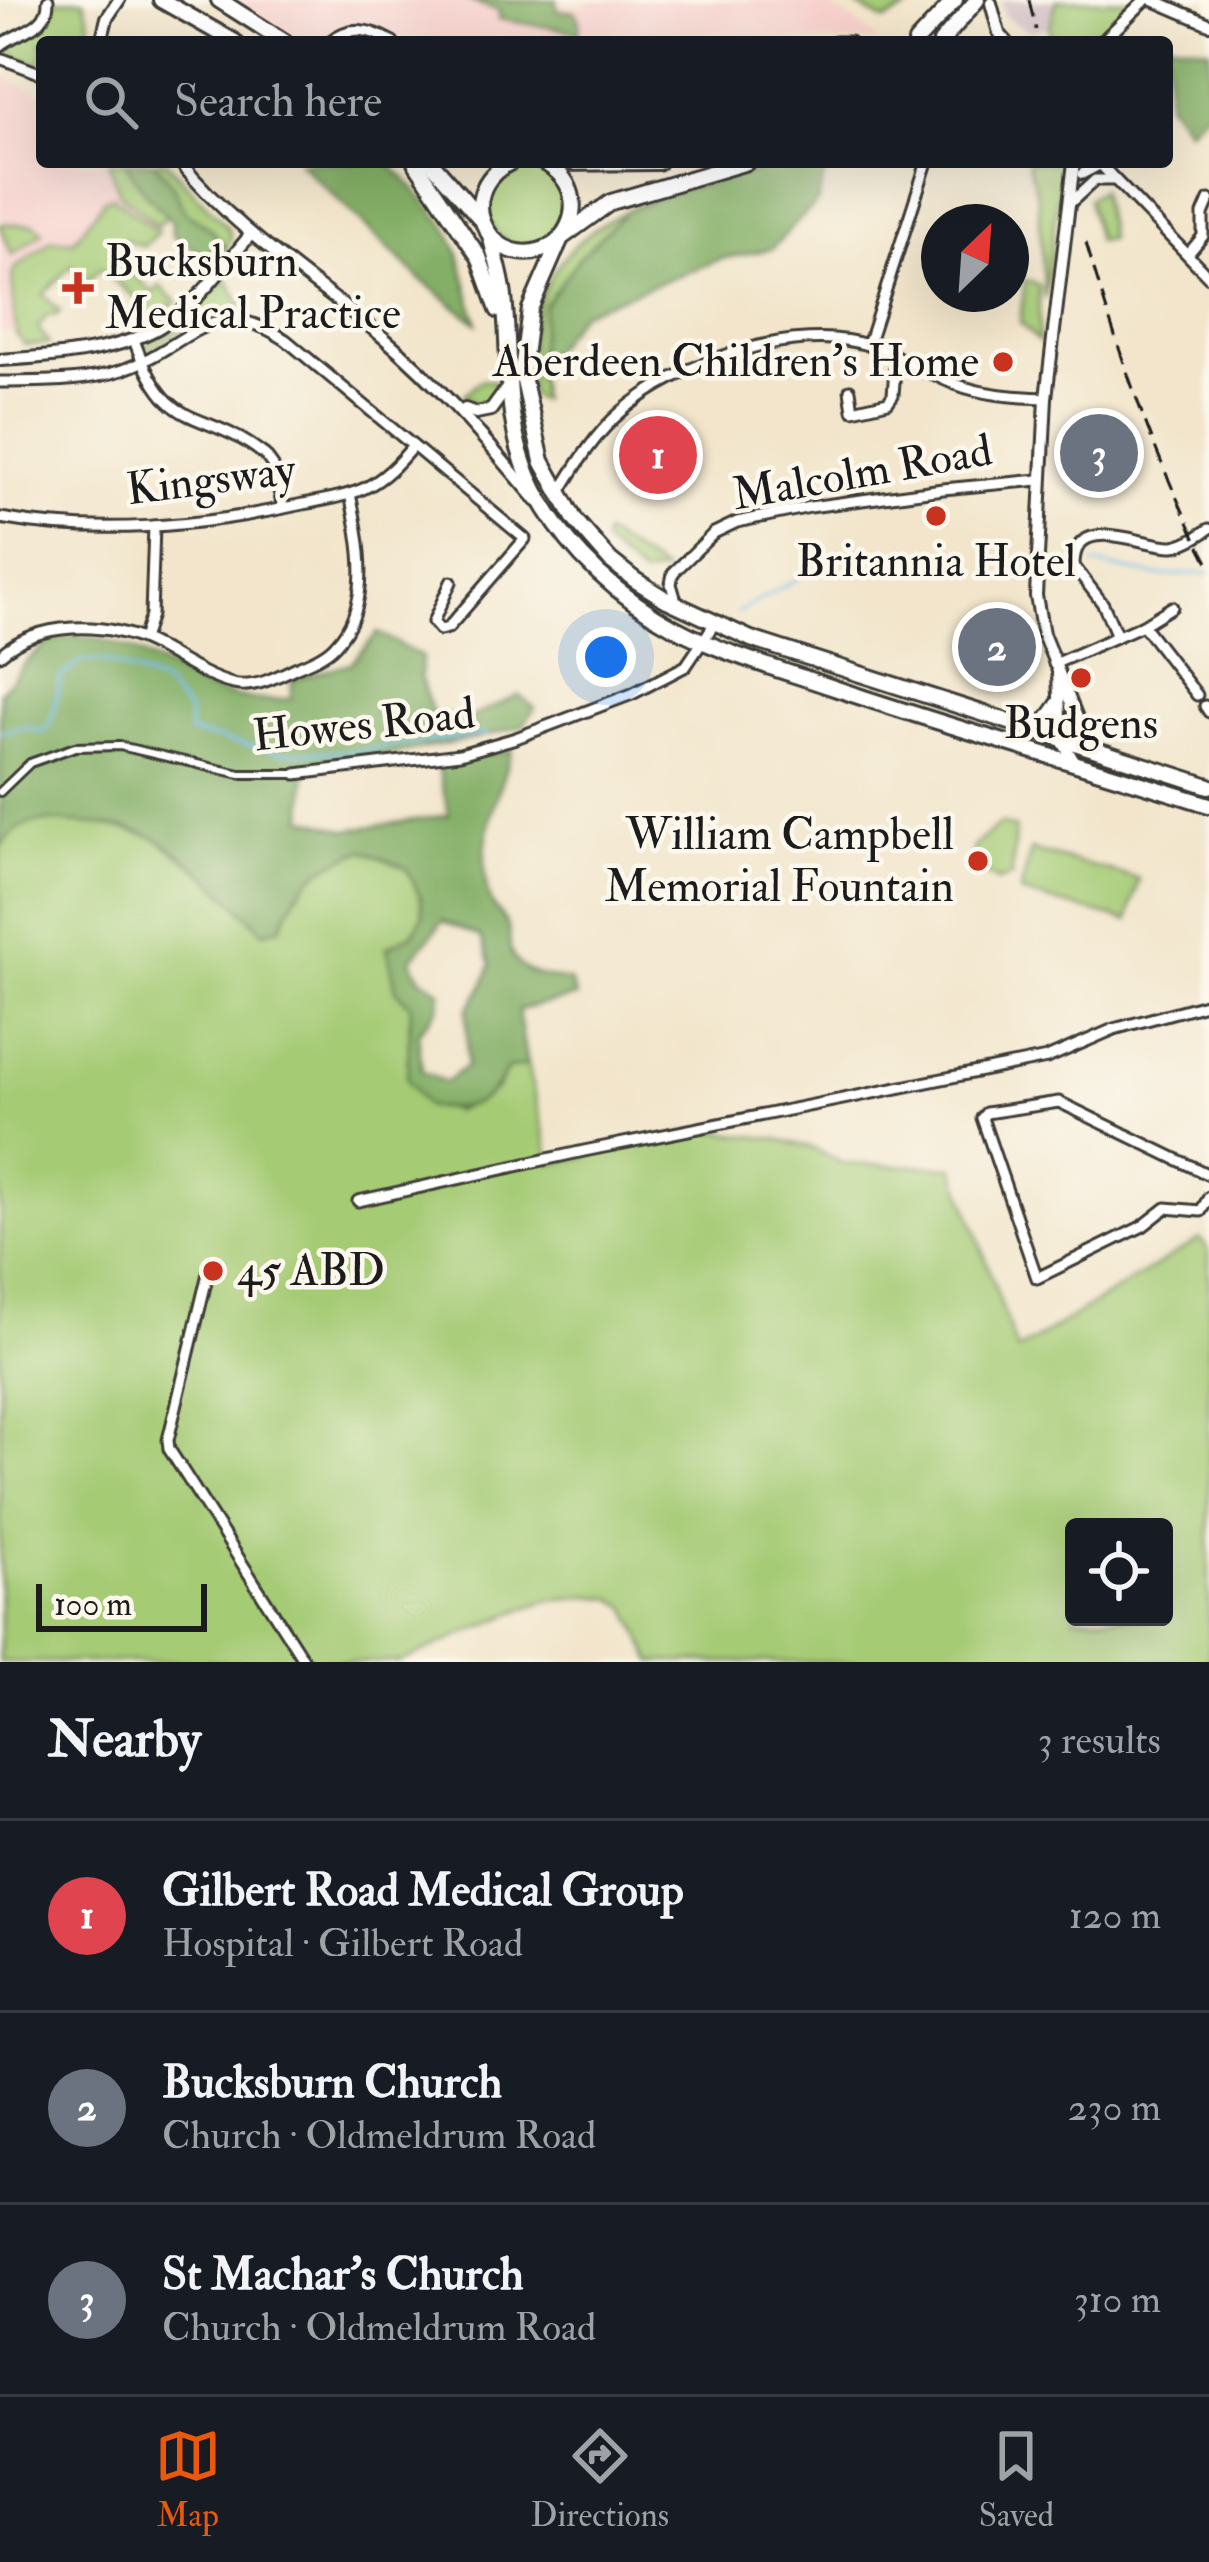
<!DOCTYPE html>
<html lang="en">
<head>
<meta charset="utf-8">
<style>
  :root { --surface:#171b24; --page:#20242c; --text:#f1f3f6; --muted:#9ea1a6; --line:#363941; --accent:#ea580c }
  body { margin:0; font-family:"IM FELL Double Pica",serif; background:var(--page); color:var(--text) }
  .controls { position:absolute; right:36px; bottom:36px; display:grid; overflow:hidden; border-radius:12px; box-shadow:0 12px 48px #0002 }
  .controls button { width:108px; height:108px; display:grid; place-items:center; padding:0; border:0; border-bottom:3px solid var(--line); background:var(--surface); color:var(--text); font:60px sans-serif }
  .compass { position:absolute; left:921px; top:204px; width:108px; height:108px; border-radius:50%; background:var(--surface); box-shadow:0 12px 48px #0002; rotate:25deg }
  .scale { position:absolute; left:36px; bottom:30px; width:171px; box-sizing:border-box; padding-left:12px; border:6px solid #1c1c1c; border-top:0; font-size:33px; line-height:42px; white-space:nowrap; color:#1c1c1c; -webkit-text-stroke:9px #fbf7ec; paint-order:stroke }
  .you { position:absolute; left:606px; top:657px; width:42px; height:42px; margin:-30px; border:9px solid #fff; border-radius:50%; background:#1a73e8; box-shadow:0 0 0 18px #1a73e833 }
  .badge { display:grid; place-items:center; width:78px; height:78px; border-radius:50%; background:var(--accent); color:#fff; font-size:39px; font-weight:700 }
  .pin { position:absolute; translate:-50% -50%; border:6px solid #fff; box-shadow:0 3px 12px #0006 }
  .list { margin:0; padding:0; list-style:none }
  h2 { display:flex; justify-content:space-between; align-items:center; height:156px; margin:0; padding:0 48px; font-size:51px }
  h2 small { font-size:39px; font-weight:400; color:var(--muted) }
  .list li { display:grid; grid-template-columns:78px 1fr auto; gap:36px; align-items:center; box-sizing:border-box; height:192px; padding:0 48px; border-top:3px solid var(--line) }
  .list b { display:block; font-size:45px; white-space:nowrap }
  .list p { margin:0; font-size:39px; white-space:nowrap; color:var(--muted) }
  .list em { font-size:39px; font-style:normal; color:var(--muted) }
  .icon { flex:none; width:66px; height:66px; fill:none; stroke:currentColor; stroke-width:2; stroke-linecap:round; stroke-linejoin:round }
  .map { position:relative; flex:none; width:1209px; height:1662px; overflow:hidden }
  .search { position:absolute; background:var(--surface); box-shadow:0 12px 48px #0002; left:36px; right:36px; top:36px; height:132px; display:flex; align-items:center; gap:30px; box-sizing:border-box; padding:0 42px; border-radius:12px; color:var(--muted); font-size:45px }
  .sheet { height:732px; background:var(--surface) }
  nav { display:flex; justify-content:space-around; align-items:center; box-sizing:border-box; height:168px; border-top:3px solid var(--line); background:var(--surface); font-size:33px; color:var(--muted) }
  nav a { display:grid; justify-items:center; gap:6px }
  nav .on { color:var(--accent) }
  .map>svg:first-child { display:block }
  .built { fill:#f7d0cc }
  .industrial { fill:#d2bec3 }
  .green { fill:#a5cb75; stroke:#607448; stroke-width:3; fill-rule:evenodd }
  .forest { fill:#84af66; stroke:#506641; stroke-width:3; fill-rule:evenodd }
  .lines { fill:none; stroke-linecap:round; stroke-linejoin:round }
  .stream { stroke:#71bcea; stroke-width:3 }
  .pedestrian-casing { stroke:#3c3a36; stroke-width:12 }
  .minor-casing { stroke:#3c3a36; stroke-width:15 }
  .tertiary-casing { stroke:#3c3a36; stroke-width:16 }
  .primary-casing { stroke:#3c3a36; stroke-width:20 }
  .pedestrian { stroke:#fff; stroke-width:6 }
  .minor { stroke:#fff; stroke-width:9 }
  .tertiary { stroke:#fff; stroke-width:10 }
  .primary { stroke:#fff; stroke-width:14 }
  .rail { stroke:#1c1c1c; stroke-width:3; stroke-dasharray:18 9; stroke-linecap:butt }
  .poi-dot { fill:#c8321e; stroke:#fbf7ec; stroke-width:4.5 }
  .labels { text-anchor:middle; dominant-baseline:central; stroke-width:9; stroke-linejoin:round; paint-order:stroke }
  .poi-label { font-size:45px; fill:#1c1c1c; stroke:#fbf7ec; text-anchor:start }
  .street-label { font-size:45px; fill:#1c1c1c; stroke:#fbf7ec }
</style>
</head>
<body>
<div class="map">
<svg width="1209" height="1662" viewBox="0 0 1209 1662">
  <rect width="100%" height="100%" fill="#fbf7ec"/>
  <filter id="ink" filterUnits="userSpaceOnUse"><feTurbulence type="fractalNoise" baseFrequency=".00833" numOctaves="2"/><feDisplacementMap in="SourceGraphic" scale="24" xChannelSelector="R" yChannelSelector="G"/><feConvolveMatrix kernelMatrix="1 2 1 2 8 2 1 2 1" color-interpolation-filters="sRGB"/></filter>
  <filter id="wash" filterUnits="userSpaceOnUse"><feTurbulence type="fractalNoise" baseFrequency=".004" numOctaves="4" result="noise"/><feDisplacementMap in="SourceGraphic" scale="48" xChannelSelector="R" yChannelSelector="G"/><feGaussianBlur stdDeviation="2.7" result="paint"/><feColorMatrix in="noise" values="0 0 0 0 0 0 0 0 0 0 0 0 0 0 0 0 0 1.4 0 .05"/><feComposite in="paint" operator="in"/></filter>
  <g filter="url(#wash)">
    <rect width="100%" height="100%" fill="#f2e5cb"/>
    <g class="built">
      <polygon points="236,0 513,0 585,7 590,0 814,0 852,19 880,42 301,42"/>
      <polygon points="0,76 42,94 42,162 125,162 167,216 142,243 121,238 62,258 31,292 26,330 0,333"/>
    </g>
    <polygon class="industrial" points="1001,0 1055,0 1047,27 1030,32 1005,17"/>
    <g class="green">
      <path d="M53 0H84L90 22 85 42H42V63L15 57 10 45C30 31 56 30 53 0Z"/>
      <polygon points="846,0 905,0 908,9 885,21"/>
      <polygon points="1057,0 1134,0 1098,38 1053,40 1049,28"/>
      <polygon points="109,162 125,162 167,216 157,226 119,193"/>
      <polygon points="154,162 166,162 228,228 231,238 226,249 211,229 185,212"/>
      <polygon points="1027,162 1062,163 1045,298 1038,198"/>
      <circle cx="527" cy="206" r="40"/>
      <polygon points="1100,190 1109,239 1097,241 1088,199"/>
      <path d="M672 192 624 212 544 305 537 358 540 400 531 396C522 281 566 228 672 192Z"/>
      <polygon points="112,196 158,232 144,246 123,240 112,252 153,293 160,286 177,302 155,321 110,332 114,323 131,316 140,302 100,269 87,282 71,266 43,295 60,311 56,316 48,315 38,327 49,344 24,345 16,334 12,276 16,268 52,240 74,241 104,200"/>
      <polygon points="0,224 34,224 43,232 12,255"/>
      <polygon points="227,279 247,314 215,314 145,352 144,345 178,328"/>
      <polygon points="1025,280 1039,285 1039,342 1020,323"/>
      <polygon points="481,380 493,381 499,392 491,405 480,409 464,395"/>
      <polygon points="605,534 664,572 641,576 603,543"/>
      <path d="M35 820 105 825 154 837 280 928C302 878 313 870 363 850L406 868 421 898 423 916 413 934 387 947 411 1006 407 1079 454 1112 497 1089 508 1068 527 1065 552 1164 702 1130 778 1139 812 1148 844 1164 954 1167 1017 1351 1200 1239 1209 1251V1662H653L627 1607 611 1598 589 1596 549 1600 518 1611 400 1662H0V848L12 830ZM1074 1527H1164V1617H1074Z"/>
      <polygon points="1000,824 1015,828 1012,877 997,881 971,863 974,846"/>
      <polygon points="1031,850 1139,879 1128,921 1020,893"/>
    </g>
    <g class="forest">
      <polygon points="467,0 557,0 557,10 575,12 580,20 579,32 498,19 500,11"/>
      <polygon points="1162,40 1209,48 1209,110 1187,129 1167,102 1167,42 1149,42"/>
      <polygon points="125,162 154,162 172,184 185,212 211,229 226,249 213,260 172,235 172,221 145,193"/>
      <polygon points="299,162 386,162 402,175 447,227 459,254 477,323 420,279"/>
      <polygon points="782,162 827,162 818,201 771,249 721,259 581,312 544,360 537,358 544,306 579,258 625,212 672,192 767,169"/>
      <path d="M378 633 422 657 420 676 432 713 467 719 519 695 535 708 523 726 469 740 306 769 304 818 348 830 449 815 437 764 512 750C497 794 475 850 489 897 492 909 505 916 508 928 511 937 508 947 512 955 522 976 550 978 570 981L576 997 518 1010 527 1065 508 1068C490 1104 465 1114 426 1106L407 1079 411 1006 396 990 387 947 412 934 423 916 421 898 406 868 363 850C313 870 302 878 280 928L264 932C231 900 198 863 157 839 134 826 100 825 74 823 41 820 20 818 0 848V692C13 679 24 662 38 651 89 609 162 670 209 689 235 699 264 703 291 698L292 680 351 663ZM443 921 481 937 491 965 482 988 467 1010V1066L445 1082 422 1071 418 1033 439 1007 441 991 421 978 411 960Z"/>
    </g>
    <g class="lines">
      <g class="stream">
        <polyline points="1094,564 1159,576 1209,573"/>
        <polyline points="910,567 972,564"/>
        <polyline points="737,613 828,561"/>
        <polyline points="0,732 27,727 44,732 52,718 61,676 83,661 106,661 163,684 188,712 190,733 283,753 355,751 487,734"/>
      </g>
    </g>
  </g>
  <g filter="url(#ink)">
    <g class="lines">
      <g class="pedestrian-casing">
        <polyline id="pedestrian" points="0,792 30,763 75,747 120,746 240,774 296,774"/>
      </g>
      <g class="minor-casing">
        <g id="minor">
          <path d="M329 42C350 24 370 29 393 42"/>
          <polyline points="835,42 850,42"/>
          <path d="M0 46C19 30 49 29 48 0"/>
          <polyline points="0,58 42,74"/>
          <polyline points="1098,162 1209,277"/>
          <polyline points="1082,174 1099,165"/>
          <polyline points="1069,204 1095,180 1114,180"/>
          <polyline points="1189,253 1203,236 1203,214 1209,200"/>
          <path d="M134 340C170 439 199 404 265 455L273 466 283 508"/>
          <polyline points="868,345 927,162"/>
          <path d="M0 382C41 381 83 383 122 370 189 347 212 291 286 340L525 539 448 628 440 630 433 622 451 582"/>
          <polyline points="850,390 853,410 888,402 893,395 896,356"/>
          <path d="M560 492C577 464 596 433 621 412 679 362 796 321 871 346 900 356 926 373 955 384 983 395 1016 397 1046 398"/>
          <path d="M0 518C99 536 205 526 303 504 323 500 346 497 365 488 385 478 399 463 413 446"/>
          <polyline points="677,604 671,584 673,573 714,533 737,522 810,507 943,489 1039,480"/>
          <polyline points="1143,625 1197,695"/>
          <path d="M1117 636 1103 604 1074 566C1073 511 1145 547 1173 546 1185 545 1199 536 1209 529"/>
          <polyline points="143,639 151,615 154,526"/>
          <path d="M0 655C38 621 105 621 150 643 176 656 204 677 233 684 254 689 277 677 295 668 309 662 325 656 335 645 374 605 360 541 350 494"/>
          <polyline points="1054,664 1143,625 1172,607"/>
          <polyline points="1205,706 1209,712"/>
          <polyline points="296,774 460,754 516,738 632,694 686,666 715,623"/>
          <polyline points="1209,1175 1059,1102 986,1113 982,1118 1037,1278 1143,1226 1166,1208 1201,1211 1209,1197"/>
          <polyline points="358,1201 584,1151 1047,1058 1114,1029 1209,1003"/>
          <polyline points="210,1265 168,1440 169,1449 305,1662"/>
        </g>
      </g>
      <g class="tertiary-casing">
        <g id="tertiary">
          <polyline points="1153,0 1209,24"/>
          <polyline points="991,3 999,33 1007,42"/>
          <polyline points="101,42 107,18 119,0"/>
          <polyline points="1102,42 1145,0"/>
          <path d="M180 162C237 233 316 281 384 338 442 387 488 443 537 501"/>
          <polyline points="1074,162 1046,398 1036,596 1043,634 1089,747"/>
          <path d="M0 360C49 357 114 353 158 328 195 307 224 266 251 234"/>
          <polyline points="465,409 476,413 491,410 507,388"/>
          <polyline points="1058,674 1061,739 1075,763"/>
          <polyline points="1030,729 1045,720 1057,703"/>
        </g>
      </g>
      <g class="primary-casing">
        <g id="primary">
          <polyline points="161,0 235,42"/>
          <polyline points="219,0 285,42"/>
          <polyline points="916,42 955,0"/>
          <polyline points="941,42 977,0"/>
          <polyline points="415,162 479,257 498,310"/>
          <polyline points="431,162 479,217"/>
          <path d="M511 162C447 193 493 280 555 244 583 216 577 180 543 162"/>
          <polyline points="747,162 611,202 561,238 530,309 522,372 542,461 575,520 610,560 635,580 667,600 751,639 1209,786"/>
          <polyline points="545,163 658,162"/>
          <path d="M490 235C495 256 502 276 504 297 511 360 503 417 529 477 555 536 602 583 656 617 711 651 773 667 834 688 958 730 1084 765 1209 805"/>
        </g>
      </g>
      <use href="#pedestrian" class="pedestrian"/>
      <use href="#minor" class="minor"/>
      <use href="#tertiary" class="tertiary"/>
      <use href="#primary" class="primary"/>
      <g class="rail">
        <polyline points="1029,0 1036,30"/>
        <path d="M1086 243C1119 354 1155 462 1209 564"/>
      </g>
    </g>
  </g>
  <g class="poi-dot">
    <path d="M72 270h12v12h12v12h-12v12h-12v-12h-12v-12h12z"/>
    <circle cx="1003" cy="362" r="12"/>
    <circle cx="936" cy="516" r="12"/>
    <circle cx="1081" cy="678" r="12"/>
    <circle cx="978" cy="861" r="12"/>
    <circle cx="213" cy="1271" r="12"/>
  </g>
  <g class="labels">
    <g class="poi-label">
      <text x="105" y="262">Bucksburn<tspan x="105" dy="52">Medical Practice</tspan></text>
      <text x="979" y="362" text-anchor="end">Aberdeen Children's Home</text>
      <text x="936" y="562" text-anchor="middle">Britannia Hotel</text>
      <text x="1081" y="724" text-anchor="middle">Budgens</text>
      <text x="954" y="835" text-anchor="end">William Campbell<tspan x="954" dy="52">Memorial Fountain</tspan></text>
      <text x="237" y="1271">45 ABD</text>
    </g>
    <g class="street-label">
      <text transform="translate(862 473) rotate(-10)">Malcolm Road</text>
      <text transform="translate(211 480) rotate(-7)">Kingsway</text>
      <text transform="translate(364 725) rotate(-6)">Howes Road</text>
    </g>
  </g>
</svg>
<div class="controls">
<button><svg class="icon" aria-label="locate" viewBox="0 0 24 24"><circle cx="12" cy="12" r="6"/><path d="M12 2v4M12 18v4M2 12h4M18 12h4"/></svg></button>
</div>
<svg class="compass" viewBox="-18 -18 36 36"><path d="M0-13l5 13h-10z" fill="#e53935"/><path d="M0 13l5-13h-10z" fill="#9ea1a6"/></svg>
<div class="scale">100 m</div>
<div class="you"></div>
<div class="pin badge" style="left:658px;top:455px;background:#e0444e">1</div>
<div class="pin badge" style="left:997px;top:647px;background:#6b7280">2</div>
<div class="pin badge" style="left:1099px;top:453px;background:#6b7280">3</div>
<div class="search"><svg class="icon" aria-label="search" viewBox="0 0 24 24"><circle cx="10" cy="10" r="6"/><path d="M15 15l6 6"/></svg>Search here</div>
</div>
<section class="sheet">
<h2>Nearby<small>3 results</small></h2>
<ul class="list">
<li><span class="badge" style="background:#e0444e">1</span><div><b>Gilbert Road Medical Group</b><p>Hospital · Gilbert Road</p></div><em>120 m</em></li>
<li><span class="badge" style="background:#6b7280">2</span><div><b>Bucksburn Church</b><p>Church · Oldmeldrum Road</p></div><em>230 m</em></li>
<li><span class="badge" style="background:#6b7280">3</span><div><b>St Machar's Church</b><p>Church · Oldmeldrum Road</p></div><em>310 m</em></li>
</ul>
</section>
<nav>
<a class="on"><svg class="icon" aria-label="map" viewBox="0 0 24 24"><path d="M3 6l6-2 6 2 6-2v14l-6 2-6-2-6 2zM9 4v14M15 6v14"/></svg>Map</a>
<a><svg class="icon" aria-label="directions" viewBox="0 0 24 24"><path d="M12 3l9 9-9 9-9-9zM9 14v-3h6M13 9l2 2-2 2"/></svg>Directions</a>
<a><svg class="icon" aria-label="saved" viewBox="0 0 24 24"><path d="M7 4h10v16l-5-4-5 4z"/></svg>Saved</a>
</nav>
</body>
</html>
